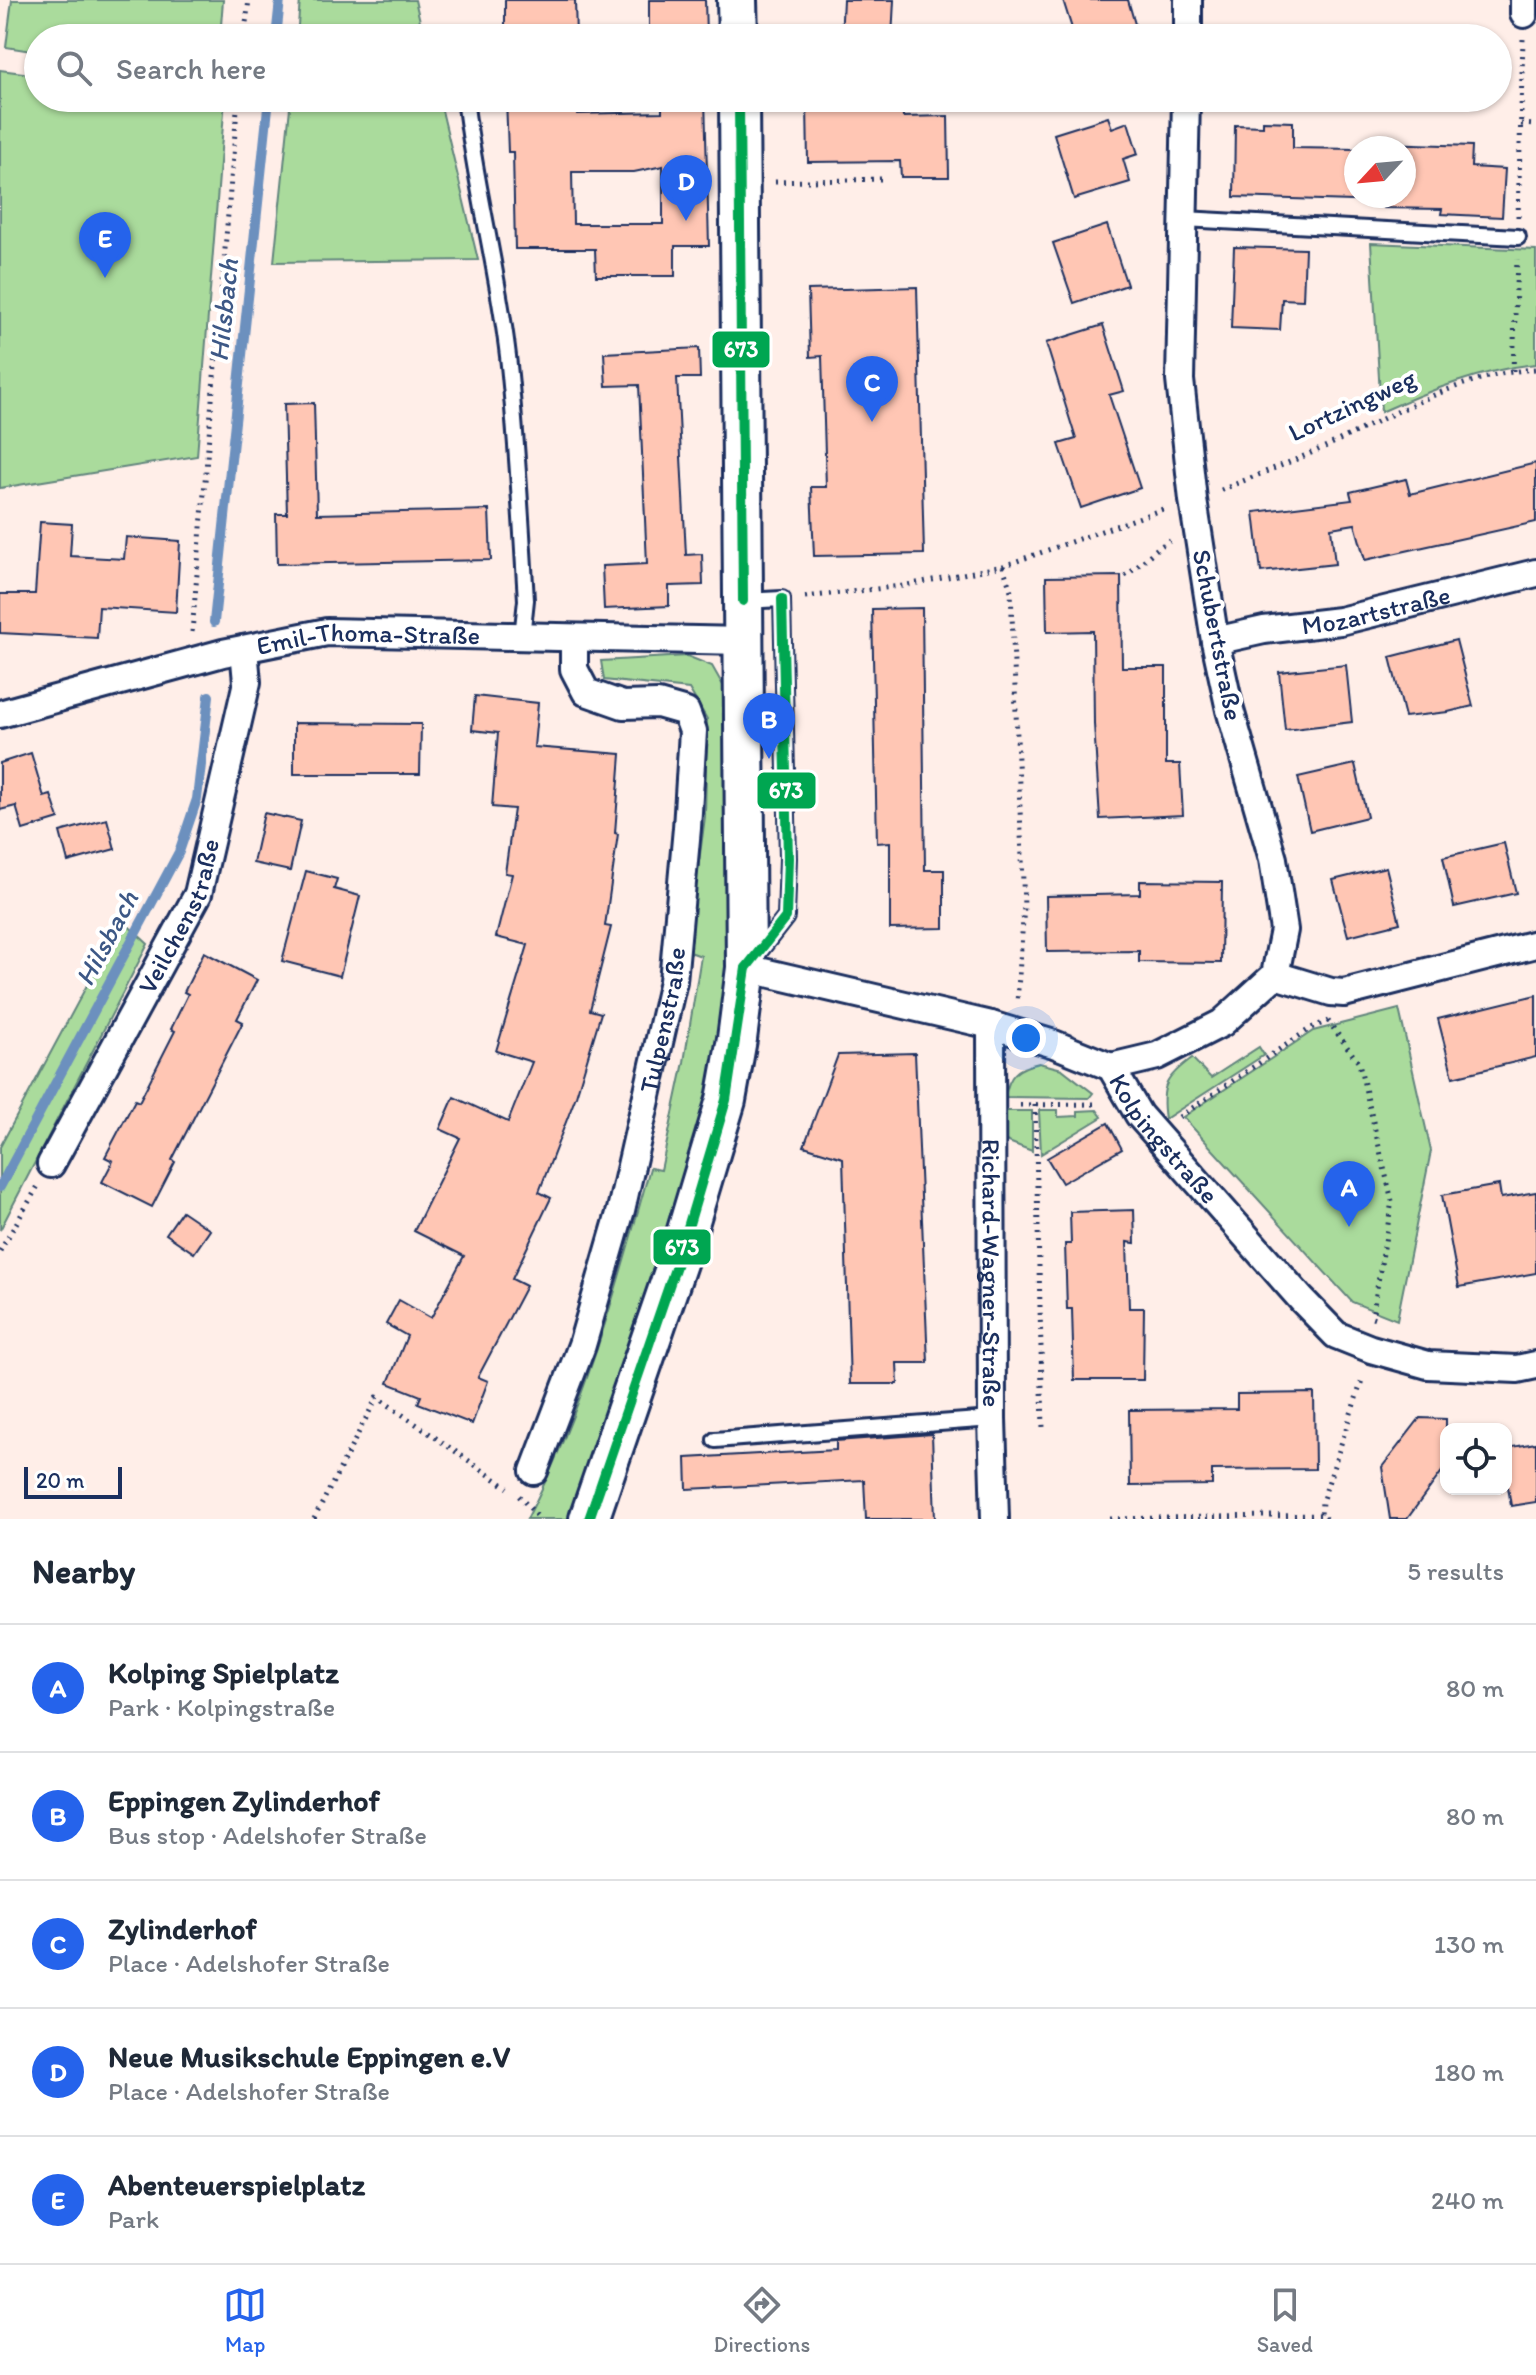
<!DOCTYPE html>
<html lang="en">
<head>
<meta charset="utf-8">
<style>
  :root { --surface:#fff; --page:#f6f6f7; --text:#1f2937; --muted:#747a83; --line:#e0e1e3; --accent:#2563eb }
  body { margin:0; font-family:Itim,sans-serif; background:var(--page); color:var(--text) }
  .controls { position:absolute; right:24px; bottom:24px; display:grid; overflow:hidden; border-radius:16px; box-shadow:0 2px 6px #0004 }
  .controls button { width:72px; height:72px; display:grid; place-items:center; padding:0; border:0; border-bottom:2px solid var(--line); background:var(--surface); color:var(--text); font:40px sans-serif }
  .compass { position:absolute; left:1344px; top:136px; width:72px; height:72px; border-radius:50%; background:var(--surface); box-shadow:0 2px 6px #0004; rotate:244deg }
  .scale { position:absolute; left:24px; bottom:20px; width:98px; box-sizing:border-box; padding-left:8px; border:4px solid #1b2f5e; border-top:0; font-size:22px; line-height:28px; white-space:nowrap; color:#1b2f5e; -webkit-text-stroke:6px #fff; paint-order:stroke }
  .you { position:absolute; left:1026px; top:1038px; width:28px; height:28px; margin:-20px; border:6px solid #fff; border-radius:50%; background:#1a73e8; box-shadow:0 0 0 12px #1a73e833 }
  .badge { display:grid; place-items:center; width:52px; height:52px; border-radius:50%; background:var(--accent); color:#fff; font-size:26px; font-weight:700 }
  .pin { position:absolute; translate:-50% -66px; filter:drop-shadow(0 2px 4px #0008) }
  .pin::after { content:''; position:absolute; top:42px; width:28px; height:24px; background:inherit; clip-path:polygon(0 0,100% 0,50% 100%) }
  .list { margin:0; padding:0; list-style:none }
  h2 { display:flex; justify-content:space-between; align-items:center; height:104px; margin:0; padding:0 32px; font-size:34px }
  h2 small { font-size:26px; font-weight:400; color:var(--muted) }
  .list li { display:grid; grid-template-columns:52px 1fr auto; gap:24px; align-items:center; box-sizing:border-box; height:128px; padding:0 32px; border-top:2px solid var(--line) }
  .list b { display:block; font-size:30px; white-space:nowrap }
  .list p { margin:0; font-size:26px; white-space:nowrap; color:var(--muted) }
  .list em { font-size:26px; font-style:normal; color:var(--muted) }
  .icon { flex:none; width:44px; height:44px; fill:none; stroke:currentColor; stroke-width:2; stroke-linecap:round; stroke-linejoin:round }
  .map { position:relative; flex:none; width:1536px; height:1519px; overflow:hidden }
  .search { position:absolute; background:var(--surface); box-shadow:0 2px 6px #0004; left:24px; right:24px; top:24px; height:88px; display:flex; align-items:center; gap:20px; box-sizing:border-box; padding:0 28px; border-radius:44px; color:var(--muted); font-size:30px }
  .sheet { height:744px; background:var(--surface) }
  nav { display:flex; justify-content:space-around; align-items:center; box-sizing:border-box; height:112px; border-top:2px solid var(--line); background:var(--surface); font-size:22px; color:var(--muted) }
  nav a { display:grid; justify-items:center; gap:4px }
  nav .on { color:var(--accent) }
  .map>svg:first-child { display:block }
  .green { fill:#aadb9c; stroke:#62857d; stroke-width:2 }
  .lines { fill:none; stroke-linecap:round; stroke-linejoin:round }
  .stream { stroke:#6c90be; stroke-width:10 }
  .building { fill:#ffc6b4; stroke:#1b2f5e; stroke-width:2; fill-rule:evenodd }
  .lane-casing { stroke:#1b2f5e; stroke-width:20 }
  .street-casing { stroke:#1b2f5e; stroke-width:32 }
  .secondary-casing { stroke:#1b2f5e; stroke-width:44 }
  .path { stroke:#1b2f5e; stroke-width:5; stroke-dasharray:2 6; stroke-linecap:butt }
  .lane { stroke:#fff; stroke-width:14 }
  .street { stroke:#fff; stroke-width:26 }
  .secondary { stroke:#fff; stroke-width:38 }
  .bus-1-casing { stroke:#fff; stroke-width:16 }
  .bus-1 { stroke:#00a651; stroke-width:10 }
  .labels { text-anchor:middle; dominant-baseline:central; stroke-width:8; stroke-linejoin:round; paint-order:stroke }
  .street-label { font-size:26px; fill:#1b2f5e; stroke:#fff }
  .water-label { font-size:28px; font-style:italic; fill:#3d5886; stroke:#fff }
  .line-badge { stroke:#fff; stroke-width:3 }
  .badge-label { font-size:22px; text-anchor:middle; font-weight:bold; fill:#fff }
</style>
</head>
<body>
<div class="map">
<svg width="1536" height="1519" viewBox="0 0 1536 1519">
  <rect width="100%" height="100%" fill="#ffeee8"/>
  <filter id="ink" filterUnits="userSpaceOnUse"><feTurbulence type="fractalNoise" baseFrequency=".0125" numOctaves="2"/><feDisplacementMap in="SourceGraphic" scale="16" xChannelSelector="R" yChannelSelector="G"/><feConvolveMatrix kernelMatrix="1 2 1 2 8 2 1 2 1" color-interpolation-filters="sRGB"/></filter>
  <g filter="url(#ink)">
    <g class="green">
      <polygon points="12,0 223,0 220,38 38,38 38,52 6,47"/>
      <polygon points="300,0 415,0 424,38 297,38"/>
      <polygon points="0,70 38,75 38,98 225,99 197,456 0,488"/>
      <polygon points="291,98 439,98 478,260 274,262"/>
      <path d="M1371 243 1536 250V364C1482 370 1430 390 1381 412Z"/>
      <path d="M687 656 712 666 729 696 727 972 707 1098 663 1244 568 1519H527C584 1409 617 1287 650 1168L661 1170 684 1062 701 956 687 951 705 817 707 719 689 689 604 680 601 661Z"/>
      <polygon points="122,920 148,944 0,1230 0,1147"/>
      <polygon points="1399,1009 1431,1151 1397,1320 1352,1302 1183,1117 1313,1031"/>
      <path d="M1259 1047 1264 1055 1165 1119C1160 1086 1166 1077 1192 1058L1211 1078Z"/>
      <path d="M1039 1063 1062 1069 1093 1093 1089 1098 1005 1097C1009 1075 1016 1068 1039 1063Z"/>
      <polygon points="1039,1110 1058,1110 1058,1117 1078,1116 1078,1111 1097,1110 1102,1117 1041,1154"/>
      <polygon points="1005,1111 1032,1111 1032,1151 1006,1141"/>
    </g>
    <g class="lines">
      <g class="stream">
        <polyline points="276,38 280,0"/>
        <polyline points="214,622 269,98"/>
        <polyline points="0,1187 179,852 197,799 209,696"/>
      </g>
    </g>
    <g class="building">
      <polygon points="505,0 575,0 576,38 505,38"/>
      <polygon points="649,0 705,0 706,35 649,31"/>
      <polygon points="843,0 894,0 892,38 841,38"/>
      <polygon points="1063,0 1128,0 1139,38 1075,38"/>
      <path d="M506 98H577V114L662 112V98H705L709 246H675V276H596L595 249H515L513 152H508ZM663 166V224H573L572 172H634Z"/>
      <polygon points="902,103 903,117 948,116 949,177 901,177 900,161 808,162 807,104"/>
      <polygon points="1108,117 1112,128 1128,122 1138,154 1123,159 1130,182 1074,199 1054,134"/>
      <polygon points="1263,121 1293,122 1293,148 1356,149 1356,196 1404,196 1404,148 1384,148 1385,143 1472,146 1471,167 1505,169 1502,217 1441,214 1442,209 1383,208 1383,202 1234,197 1235,125 1263,126"/>
      <polygon points="1107,225 1127,285 1074,303 1053,243"/>
      <polygon points="1234,247 1305,249 1303,300 1282,299 1280,330 1231,328"/>
      <polygon points="917,287 924,554 814,556 811,487 826,487 822,356 810,357 808,290"/>
      <polygon points="1103,325 1124,391 1109,395 1140,488 1081,508 1059,444 1076,439 1046,343"/>
      <polygon points="699,348 700,378 677,378 686,555 702,554 703,585 669,586 669,606 604,609 602,566 647,564 639,385 606,386 604,353"/>
      <polygon points="314,403 317,514 489,510 491,560 277,564 276,514 287,514 284,404"/>
      <polygon points="1536,463 1536,522 1365,560 1355,524 1331,528 1335,564 1261,572 1254,512 1352,500 1350,492 1406,479 1410,494"/>
      <polygon points="40,522 72,524 70,556 124,559 126,537 180,541 176,612 99,607 97,638 0,633 0,594 35,594"/>
      <polygon points="1121,576 1122,667 1166,667 1166,764 1180,764 1183,815 1100,819 1094,724 1093,631 1047,632 1046,577"/>
      <polygon points="922,608 925,870 944,870 944,928 890,929 890,842 877,843 872,609"/>
      <polygon points="1456,640 1473,706 1448,712 1405,717 1390,657"/>
      <polygon points="1346,665 1352,722 1285,730 1279,672"/>
      <polygon points="475,696 538,703 534,747 621,754 615,833 618,834 605,926 611,927 590,1010 601,1013 576,1096 539,1192 551,1198 512,1279 526,1286 478,1377 488,1381 472,1424 418,1403 421,1396 388,1383 407,1336 386,1324 399,1300 431,1318 464,1256 414,1231 460,1138 440,1129 454,1097 508,1122 532,1062 496,1051 528,945 496,937 512,874 505,873 514,809 492,807 498,733 472,730"/>
      <polygon points="294,723 421,724 420,774 294,774"/>
      <polygon points="31,753 44,797 51,795 59,819 23,830 16,806 0,810 0,763"/>
      <polygon points="1355,764 1367,817 1310,831 1298,777"/>
      <polygon points="264,813 301,821 290,871 253,863"/>
      <polygon points="107,819 115,849 68,862 60,832"/>
      <polygon points="1504,843 1516,893 1454,907 1443,857"/>
      <polygon points="1386,867 1400,923 1348,936 1333,880"/>
      <polygon points="306,871 337,879 334,889 360,896 340,976 282,961"/>
      <polygon points="1140,881 1222,882 1221,963 1139,962 1139,951 1047,952 1046,896 1140,894"/>
      <polygon points="204,952 257,980 237,1019 243,1022 172,1160 175,1162 152,1207 102,1182 113,1161 105,1157 135,1100 139,1102 175,1031 171,1029 188,994 184,992"/>
      <polygon points="1536,995 1536,1057 1453,1077 1438,1019"/>
      <polygon points="915,1053 928,1363 897,1363 898,1384 850,1384 843,1158 804,1146 838,1055"/>
      <polygon points="1108,1123 1122,1149 1062,1183 1047,1158"/>
      <polygon points="1499,1185 1501,1198 1536,1192 1536,1273 1459,1287 1442,1195"/>
      <polygon points="1134,1210 1135,1243 1127,1242 1129,1308 1144,1308 1143,1380 1074,1380 1072,1309 1067,1309 1065,1244 1071,1244 1070,1212"/>
      <polygon points="182,1211 210,1230 194,1253 166,1234"/>
      <polygon points="1314,1393 1315,1469 1212,1470 1212,1485 1130,1486 1129,1410 1237,1409 1237,1394"/>
      <polygon points="1420,1418 1446,1419 1446,1466 1407,1519 1390,1519 1382,1467"/>
      <polygon points="932,1434 935,1519 866,1519 864,1480 687,1489 686,1458 836,1450 836,1441"/>
      <polygon points="1536,1443 1536,1502 1511,1506 1506,1474 1506,1448"/>
    </g>
    <g class="lines">
      <g class="lane-casing">
        <g id="lane">
          <path d="M465 98C475 185 498 270 508 356 517 437 521 519 526 600L522 637"/>
          <polyline points="1184,219 1518,237"/>
          <polyline points="743,601 782,599 788,858 786,917 755,957"/>
          <polyline points="715,1440 992,1419"/>
        </g>
      </g>
      <g class="street-casing">
        <g id="street">
          <polyline points="1524,14 1524,0"/>
          <polyline points="1188,38 1188,0"/>
          <path id="s1" d="M1215 641 1264 630 1340 621 1536 573"/>
          <path id="s2" d="M0 714 223 653 327 632 744 641"/>
          <path id="s3" d="M746 968 991 1025 1054 1044 1111 1067 1139 1115 1302 1300 1336 1335 1371 1349 1428 1365 1517 1369 1536 1365"/>
          <polyline points="1275,975 1331,992 1344,993 1536,944"/>
          <path id="s4" d="M991 1025 992 1419 995 1519"/>
          <polyline points="1111,1067 1157,1056 1222,1023 1275,975 1284,930 1273,859 1230,710 1215,641 1193,500 1180,380 1186,98"/>
          <path id="s5" d="M51 1164 198 894 247 682 244 649"/>
          <path id="s6" d="M534 1471 582 1345 621 1210 673 981 687 828 693 731 686 712 658 704 623 705 586 692 574 669V639"/>
        </g>
      </g>
      <g class="secondary-casing">
        <g id="secondary">
          <polyline points="737,0 738,38"/>
          <polyline points="589,1519 680,1254 726,1100 737,1039 746,968 739,98"/>
        </g>
      </g>
      <g class="path">
        <polyline points="244,38 249,0"/>
        <polyline points="1521,124 1536,125"/>
        <polyline points="775,182 882,179"/>
        <polyline points="1518,217 1523,39"/>
        <polyline points="1513,371 1517,259"/>
        <path d="M1221 490C1257 475 1294 461 1329 445 1397 413 1459 375 1536 369"/>
        <polyline points="1003,566 1011,591 1024,906 1017,1003"/>
        <path d="M1125 576C1141 566 1153 548 1170 541"/>
        <polyline points="805,597 902,586 1003,566 1166,508"/>
        <polyline points="192,632 238,98"/>
        <polyline points="1328,1021 1359,1063 1392,1201 1372,1317 1375,1318"/>
        <polyline points="1020,1105 1094,1104 1096,1100"/>
        <polyline points="1035,1105 1043,1429"/>
        <polyline points="1179,1117 1311,1028 1328,1021"/>
        <polyline points="0,1251 38,1186"/>
        <polyline points="519,1496 540,1519"/>
        <polyline points="314,1519 377,1397 508,1488"/>
        <polyline points="1110,1519 1321,1515"/>
        <polyline points="1326,1519 1321,1515 1322,1502 1363,1377"/>
      </g>
      <use href="#lane" class="lane"/>
      <use href="#street" class="street"/>
      <use href="#secondary" class="secondary"/>
      <g class="bus-1-casing">
        <g id="bus-1">
          <polyline points="739,98 743,601"/>
          <polyline points="746,968 786,917 788,858 782,599"/>
          <polyline points="589,1519 680,1254 726,1100 746,968"/>
        </g>
      </g>
      <use href="#bus-1" class="bus-1"/>
    </g>
  </g>
  <g class="labels">
    <g class="street-label">
      <text transform="translate(1352 405) rotate(-25)">Lortzingweg</text>
      <text stroke="none"><textPath href="#s1" startOffset="164">Mozartstraße</textPath></text>
      <text transform="translate(1218 635) rotate(79)">Schubertstraße</text>
      <text stroke="none"><textPath href="#s2" startOffset="378">Emil-Thoma-Straße</textPath></text>
      <text stroke="none"><textPath href="#s5" startOffset="280">Veilchenstraße</textPath></text>
      <text stroke="none"><textPath href="#s6" startOffset="470">Tulpenstraße</textPath></text>
      <text stroke="none"><textPath href="#s3" startOffset="468">Kolpingstraße</textPath></text>
      <text stroke="none"><textPath href="#s4" startOffset="248">Richard-Wagner-Straße</textPath></text>
    </g>
    <g class="water-label">
      <text transform="translate(223 310) rotate(-84)">Hilsbach</text>
      <text transform="translate(106 938) rotate(-62)">Hilsbach</text>
    </g>
  </g>
  <g class="line-badge">
    <rect x="711" y="330" width="60" height="39" rx="8" fill="#00a651"/>
    <rect x="756" y="771" width="61" height="39" rx="8" fill="#00a651"/>
    <rect x="652" y="1228" width="60" height="38" rx="8" fill="#00a651"/>
  </g>
  <g class="badge-label">
    <text x="741" y="357">673</text>
    <text x="786" y="798">673</text>
    <text x="682" y="1255">673</text>
  </g>
</svg>
<div class="controls">
<button><svg class="icon" aria-label="locate" viewBox="0 0 24 24"><circle cx="12" cy="12" r="6"/><path d="M12 2v4M12 18v4M2 12h4M18 12h4"/></svg></button>
</div>
<svg class="compass" viewBox="-18 -18 36 36"><path d="M0-13l5 13h-10z" fill="#e53935"/><path d="M0 13l5-13h-10z" fill="#747a83"/></svg>
<div class="scale">20 m</div>
<div class="you"></div>
<div class="pin badge" style="left:1349px;top:1227px">A</div>
<div class="pin badge" style="left:769px;top:759px">B</div>
<div class="pin badge" style="left:872px;top:422px">C</div>
<div class="pin badge" style="left:686px;top:221px">D</div>
<div class="pin badge" style="left:105px;top:278px">E</div>
<div class="search"><svg class="icon" aria-label="search" viewBox="0 0 24 24"><circle cx="10" cy="10" r="6"/><path d="M15 15l6 6"/></svg>Search here</div>
</div>
<section class="sheet">
<h2>Nearby<small>5 results</small></h2>
<ul class="list">
<li><span class="badge">A</span><div><b>Kolping Spielplatz</b><p>Park · Kolpingstraße</p></div><em>80 m</em></li>
<li><span class="badge">B</span><div><b>Eppingen Zylinderhof</b><p>Bus stop · Adelshofer Straße</p></div><em>80 m</em></li>
<li><span class="badge">C</span><div><b>Zylinderhof</b><p>Place · Adelshofer Straße</p></div><em>130 m</em></li>
<li><span class="badge">D</span><div><b>Neue Musikschule Eppingen e.V</b><p>Place · Adelshofer Straße</p></div><em>180 m</em></li>
<li><span class="badge">E</span><div><b>Abenteuerspielplatz</b><p>Park</p></div><em>240 m</em></li>
</ul>
</section>
<nav>
<a class="on"><svg class="icon" aria-label="map" viewBox="0 0 24 24"><path d="M3 6l6-2 6 2 6-2v14l-6 2-6-2-6 2zM9 4v14M15 6v14"/></svg>Map</a>
<a><svg class="icon" aria-label="directions" viewBox="0 0 24 24"><path d="M12 3l9 9-9 9-9-9zM9 14v-3h6M13 9l2 2-2 2"/></svg>Directions</a>
<a><svg class="icon" aria-label="saved" viewBox="0 0 24 24"><path d="M7 4h10v16l-5-4-5 4z"/></svg>Saved</a>
</nav>
</body>
</html>
